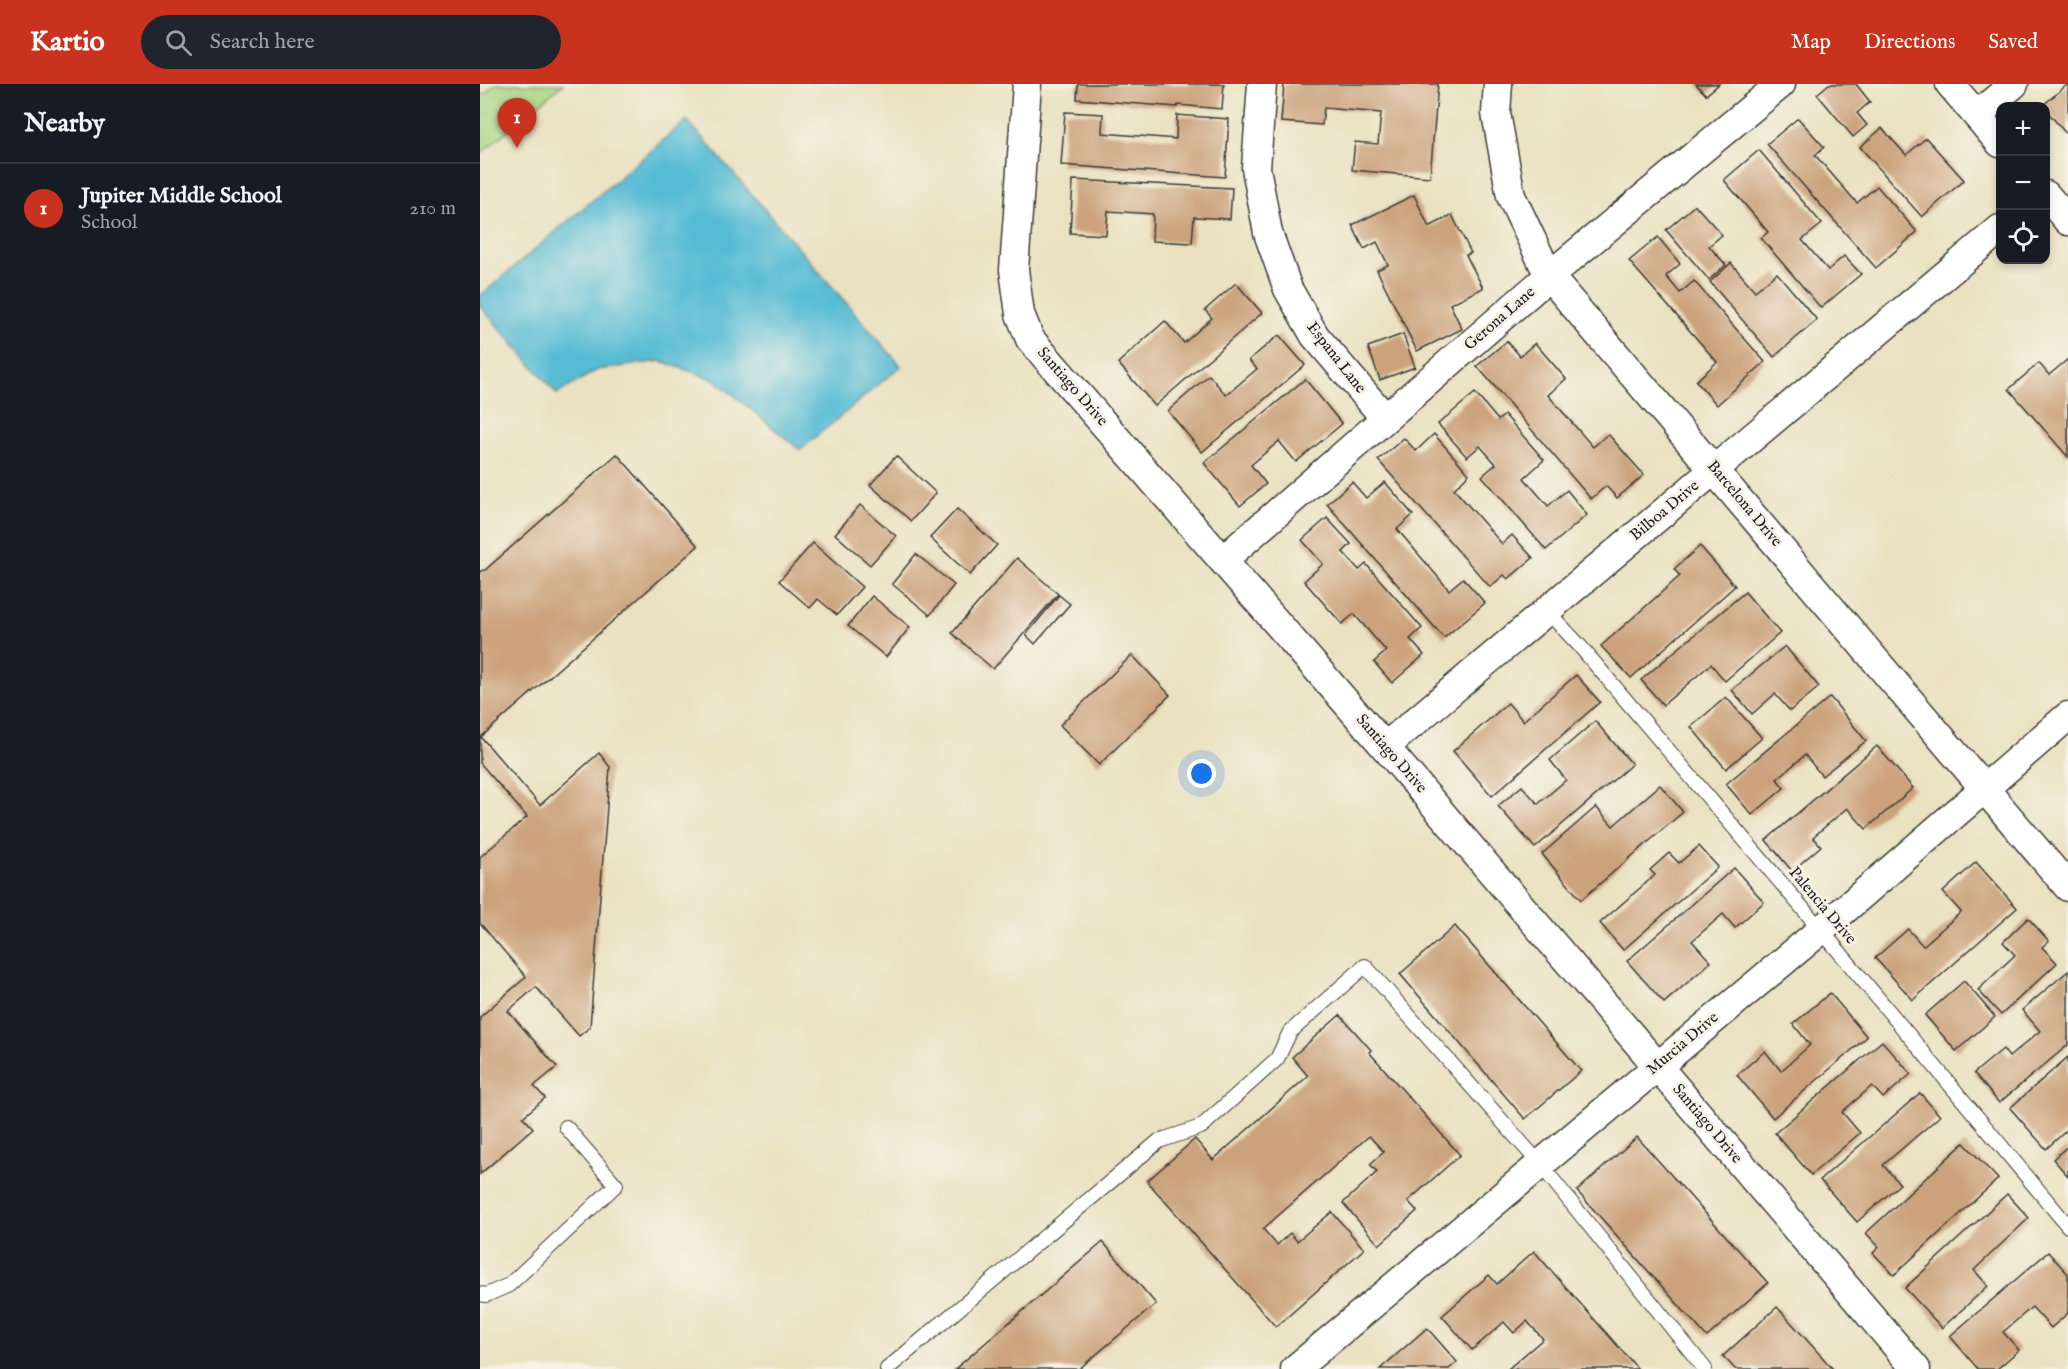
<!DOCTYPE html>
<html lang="en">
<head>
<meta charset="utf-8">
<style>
  :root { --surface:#171b24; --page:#20242c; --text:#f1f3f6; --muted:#9ea1a6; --line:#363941; --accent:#c8321e }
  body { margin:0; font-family:"IM FELL English",serif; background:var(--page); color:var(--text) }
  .controls { position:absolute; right:18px; top:18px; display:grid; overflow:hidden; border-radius:12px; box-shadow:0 3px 9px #0003 }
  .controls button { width:54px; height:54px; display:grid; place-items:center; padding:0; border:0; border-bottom:2px solid var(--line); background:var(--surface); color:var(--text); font:30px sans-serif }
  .you { position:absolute; left:722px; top:690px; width:21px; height:21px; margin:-15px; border:4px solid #fff; border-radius:50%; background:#1a73e8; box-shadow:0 0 0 9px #1a73e833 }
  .badge { display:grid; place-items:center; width:39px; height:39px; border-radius:50%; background:var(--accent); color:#fff; font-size:20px; font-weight:700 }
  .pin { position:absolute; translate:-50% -50px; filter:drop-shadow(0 2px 3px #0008) }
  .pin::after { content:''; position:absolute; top:32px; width:21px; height:18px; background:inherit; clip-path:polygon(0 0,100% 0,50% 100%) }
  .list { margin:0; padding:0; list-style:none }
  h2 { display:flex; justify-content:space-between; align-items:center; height:78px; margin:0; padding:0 24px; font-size:26px }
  h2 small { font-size:20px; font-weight:400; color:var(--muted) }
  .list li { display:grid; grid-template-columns:39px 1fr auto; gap:18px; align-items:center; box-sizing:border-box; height:90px; padding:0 24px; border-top:2px solid var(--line) }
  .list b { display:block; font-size:22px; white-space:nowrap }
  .list p { margin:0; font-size:20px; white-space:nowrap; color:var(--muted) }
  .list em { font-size:20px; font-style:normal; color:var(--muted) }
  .icon { flex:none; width:33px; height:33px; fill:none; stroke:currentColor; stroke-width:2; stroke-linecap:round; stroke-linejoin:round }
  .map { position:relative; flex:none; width:1588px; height:1285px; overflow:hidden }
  header { display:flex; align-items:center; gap:36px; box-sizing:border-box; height:84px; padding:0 30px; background:var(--accent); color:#fff }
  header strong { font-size:28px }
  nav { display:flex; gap:33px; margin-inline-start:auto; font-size:21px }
  .search { width:420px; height:54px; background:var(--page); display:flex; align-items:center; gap:15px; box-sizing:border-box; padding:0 21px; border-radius:33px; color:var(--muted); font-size:22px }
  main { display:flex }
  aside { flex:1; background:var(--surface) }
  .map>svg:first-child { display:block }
  .green { fill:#a9d683; stroke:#627950; stroke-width:1.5 }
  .water { fill:#56bcd4; stroke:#396c78; stroke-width:1.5 }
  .building { fill:#cba27b }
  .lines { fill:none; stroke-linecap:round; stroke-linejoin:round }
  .lane-casing { stroke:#3b3a35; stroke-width:16 }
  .street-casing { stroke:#3b3a35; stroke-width:31 }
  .lane { stroke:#fff; stroke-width:14 }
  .street { stroke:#fff; stroke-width:28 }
  .labels { text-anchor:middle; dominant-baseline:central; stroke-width:6; stroke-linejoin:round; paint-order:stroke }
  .street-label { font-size:16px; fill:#1c1c1c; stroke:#f7f3e8 }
</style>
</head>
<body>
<header>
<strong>Kartio</strong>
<div class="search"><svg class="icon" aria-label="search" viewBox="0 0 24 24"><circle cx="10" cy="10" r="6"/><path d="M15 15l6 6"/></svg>Search here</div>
<nav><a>Map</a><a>Directions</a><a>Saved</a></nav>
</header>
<main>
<aside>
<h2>Nearby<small></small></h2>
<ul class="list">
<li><span class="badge">1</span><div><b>Jupiter Middle School</b><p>School</p></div><em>210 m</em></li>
</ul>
</aside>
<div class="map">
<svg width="1588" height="1285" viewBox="0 0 1588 1285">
  <rect width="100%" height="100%" fill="#f7f3e8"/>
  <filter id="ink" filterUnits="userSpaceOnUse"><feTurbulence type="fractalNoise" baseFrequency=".0167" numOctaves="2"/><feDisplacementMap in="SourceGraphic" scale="12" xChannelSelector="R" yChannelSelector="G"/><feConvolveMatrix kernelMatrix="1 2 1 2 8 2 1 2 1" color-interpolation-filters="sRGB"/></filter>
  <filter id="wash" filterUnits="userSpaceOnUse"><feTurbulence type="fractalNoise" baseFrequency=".008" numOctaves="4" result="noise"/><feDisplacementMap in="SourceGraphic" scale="24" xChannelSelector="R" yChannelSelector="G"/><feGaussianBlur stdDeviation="1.35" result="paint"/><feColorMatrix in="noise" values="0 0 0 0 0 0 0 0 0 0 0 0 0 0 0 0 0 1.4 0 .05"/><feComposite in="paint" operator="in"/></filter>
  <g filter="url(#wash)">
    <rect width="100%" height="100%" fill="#eae1c0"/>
    <polygon class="green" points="16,0 83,0 0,70 0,14"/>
    <polygon class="water" points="207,36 421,282 320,366 235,296 181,277 117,286 77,310 0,222 0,212"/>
    <g id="blocks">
      <g class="building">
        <polygon points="598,0 744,0 742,25 698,21 697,23 597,15"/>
        <polygon points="804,0 958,0 950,93 872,86 875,58 898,60 901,29 844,24 842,41 801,38"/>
        <polygon points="1216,0 1239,0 1226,11"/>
        <polygon points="1349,0 1376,0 1390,18 1377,29 1387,41 1373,53 1337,10"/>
        <polygon points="1588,0 1588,52 1566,26 1566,22 1562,22"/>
        <polygon points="585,28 623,30 622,49 696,55 697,31 749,35 745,93 581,81"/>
        <polygon points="1318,34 1344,63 1335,71 1377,119 1397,102 1437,148 1396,184 1287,60"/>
        <polygon points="1402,44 1426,71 1446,54 1484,96 1442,133 1380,63"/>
        <polygon points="1279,66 1342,140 1322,156 1348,186 1364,172 1381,190 1341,224 1281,154 1288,148 1244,96"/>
        <polygon points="593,96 752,104 750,135 714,133 712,159 672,157 673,130 628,127 626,151 590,149"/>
        <polygon points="934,111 949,143 972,131 991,169 986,171 1003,204 970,220 982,245 937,267 897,186 908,181 897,158 884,165 872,141"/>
        <polygon points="1215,121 1242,151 1229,162 1246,181 1229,196 1186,146"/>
        <polygon points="1178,153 1200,180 1186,192 1200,209 1214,197 1285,278 1237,321 1216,297 1237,278 1149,177"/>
        <polygon points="1251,179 1275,207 1297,189 1337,236 1294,273 1230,198"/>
        <polygon points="756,199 782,229 675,322 638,279 685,237 704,259 732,234 725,226"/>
        <polygon points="923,250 935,283 900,296 888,263"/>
        <polygon points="799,251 825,281 722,368 688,327 729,291 746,311 777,285 769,276"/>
        <polygon points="1027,257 1040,272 1055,259 1086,295 1068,311 1113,363 1128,350 1164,391 1137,414 1126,402 1111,415 997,282"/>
        <polygon points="1588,275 1588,373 1529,305 1559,279 1569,291"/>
        <polygon points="825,295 862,340 816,378 799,357 771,381 786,400 760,422 724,379"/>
        <polygon points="995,309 1018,336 1025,331 1064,376 1044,394 1068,422 1087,406 1107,431 1066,466 1002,392 1016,380 1000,362 987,373 958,340"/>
        <polygon points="954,350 989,390 974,405 1022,460 1032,451 1053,474 1028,495 1024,491 1010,503 898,376 924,354 936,367"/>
        <polygon points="137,370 218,462 1,653 60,721 119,669 130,683 110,943 99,952 56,903 28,927 77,983 54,1002 65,1014 43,1033 53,1044 0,1090 0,933 46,893 0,839 0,773 47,733 0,679 0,487 5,486"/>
        <polygon points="416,372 456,409 431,437 390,401"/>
        <polygon points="872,398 886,414 905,398 933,431 917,445 969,506 983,494 1005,519 964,554 847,420"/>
        <polygon points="380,421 416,452 390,481 355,450"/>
        <polygon points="477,425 517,461 490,491 450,454"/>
        <polygon points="847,434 871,460 863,468 879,486 886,480 942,544 930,555 944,571 912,599 894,578 906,567 874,530 862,540 824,497 843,480 822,456"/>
        <polygon points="333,459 382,503 357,531 338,515 330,524 299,497"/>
        <polygon points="1220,462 1255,502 1151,594 1121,562 1200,492 1194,485"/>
        <polygon points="436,470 474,501 450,531 412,500"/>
        <polygon points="537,474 578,510 513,585 472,549"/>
        <polygon points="1265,508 1300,549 1245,597 1231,580 1183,621 1161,596"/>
        <polygon points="579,511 590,520 555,560 546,551"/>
        <polygon points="392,512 430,543 406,573 368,542"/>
        <polygon points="1305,562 1339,603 1310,627 1295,610 1272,630 1252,606"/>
        <polygon points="652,571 690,611 619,681 580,641"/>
        <polygon points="1096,591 1120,618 1012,712 973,667 1028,619 1043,637"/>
        <polygon points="1246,613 1282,654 1246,685 1211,643"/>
        <polygon points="1350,613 1386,657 1342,692 1325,671 1297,695 1304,704 1272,731 1246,700"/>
        <polygon points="1115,637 1152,680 1055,764 1018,722 1042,702 1058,720 1086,696 1070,676"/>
        <polygon points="1397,662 1433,704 1386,745 1367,724 1333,753 1341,762 1312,787 1286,756"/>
        <polygon points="1180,701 1203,728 1101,816 1062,770 1116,723 1133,742"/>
        <polygon points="1219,762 1238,783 1143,866 1120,839 1175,791 1170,786 1189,769 1199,779"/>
        <polygon points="1496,778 1537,824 1433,916 1395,874 1428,845 1443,862 1481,828 1463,808"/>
        <polygon points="1254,784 1284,818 1255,844 1243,830 1212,857 1231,878 1184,919 1147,877"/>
        <polygon points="1548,834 1569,857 1562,863 1577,879 1521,931 1498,906 1535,871 1523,858"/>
        <polygon points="975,842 1101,987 1045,1035 920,890"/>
        <polygon points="1588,887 1588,961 1519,1019 1494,989 1523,965 1529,973 1560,947 1542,926"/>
        <polygon points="1484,897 1515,933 1476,967 1445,931"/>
        <polygon points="1350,909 1387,953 1293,1034 1257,991 1285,967 1301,987 1330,961 1313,940"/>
        <polygon points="860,931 891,966 889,968 980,1071 928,1117 937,1127 899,1161 863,1119 897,1088 890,1080 904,1068 889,1052 783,1145 797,1161 810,1149 817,1157 852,1128 884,1165 796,1243 667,1097 715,1055 733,1076 828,992 812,973"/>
        <polygon points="1402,957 1431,990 1403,1014 1392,1002 1362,1028 1380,1049 1331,1091 1295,1049"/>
        <polygon points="1588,973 1588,1045 1566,1065 1530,1024"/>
        <polygon points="1440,1009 1460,1032 1403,1081 1420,1100 1377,1138 1340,1096"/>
        <polygon points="1157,1053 1288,1199 1227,1253 1097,1107"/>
        <polygon points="1484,1059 1518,1095 1414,1191 1393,1169 1399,1163 1386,1149"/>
        <polygon points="1588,1062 1588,1092 1573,1075"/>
        <polygon points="1527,1110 1549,1134 1494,1186 1508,1202 1462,1244 1425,1204"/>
        <polygon points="623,1158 676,1220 599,1285 475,1285"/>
        <polygon points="1054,1167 1158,1285 1028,1285 1063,1255 1047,1237 1034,1249 1024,1238 992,1266 962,1232 1009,1191 1017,1200"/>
        <polygon points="1568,1168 1588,1190 1588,1229 1571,1244 1552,1223 1523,1248 1539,1266 1517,1285 1498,1285 1470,1252"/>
        <polygon points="1297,1223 1353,1285 1255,1285 1243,1272"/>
        <polygon points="947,1244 977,1278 969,1285 900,1285"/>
      </g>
    </g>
  </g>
  <g filter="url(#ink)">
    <use href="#blocks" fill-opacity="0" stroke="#3b3a35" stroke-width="1.5"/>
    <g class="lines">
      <g class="lane-casing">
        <g id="lane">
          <polyline points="1067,527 1099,561 1341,846 1588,1142"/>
          <polyline points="0,1210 6,1211 29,1201 136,1101 86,1043"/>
          <polyline points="407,1285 679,1057 721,1043 797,975 810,948 885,882 1060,1080 1225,1285"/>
        </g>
      </g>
      <g class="street-casing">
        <g id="street">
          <polyline points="547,0 534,186 540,230 550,255 905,663 1436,1285"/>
          <polyline points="782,0 776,84 788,149 808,205 835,252 905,334"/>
          <polyline points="1018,0 1016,29 1031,112 1069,192 1588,803"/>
          <polyline points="1470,0 1520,59"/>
          <polyline points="1497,31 1534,0"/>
          <polyline points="1566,111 1588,137"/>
          <polyline points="743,476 1069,192 1301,0"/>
          <polyline points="905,663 1520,145"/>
          <polyline points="815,1285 1341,846 1588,632"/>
        </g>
      </g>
      <use href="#lane" class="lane"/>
      <use href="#street" class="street"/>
    </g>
  </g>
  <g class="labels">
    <g class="street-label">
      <text transform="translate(1020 235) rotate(-41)">Gerona Lane</text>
      <text transform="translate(856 274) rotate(52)">Espana Lane</text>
      <text transform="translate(592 303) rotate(49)">Santiago Drive</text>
      <text transform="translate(1264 420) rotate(50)">Barcelona Drive</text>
      <text transform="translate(1185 427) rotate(-40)">Bilboa Drive</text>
      <text transform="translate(911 670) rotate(49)">Santiago Drive</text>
      <text transform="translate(1342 822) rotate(50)">Palencia Drive</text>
      <text transform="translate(1203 960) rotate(-40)">Murcia Drive</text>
      <text transform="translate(1227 1040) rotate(50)">Santiago Drive</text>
    </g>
  </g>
</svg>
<div class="controls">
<button>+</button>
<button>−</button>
<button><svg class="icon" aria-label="locate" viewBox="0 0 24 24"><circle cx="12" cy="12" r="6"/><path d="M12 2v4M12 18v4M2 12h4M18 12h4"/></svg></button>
</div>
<div class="you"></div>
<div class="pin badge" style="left:37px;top:64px">1</div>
</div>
</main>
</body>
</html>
